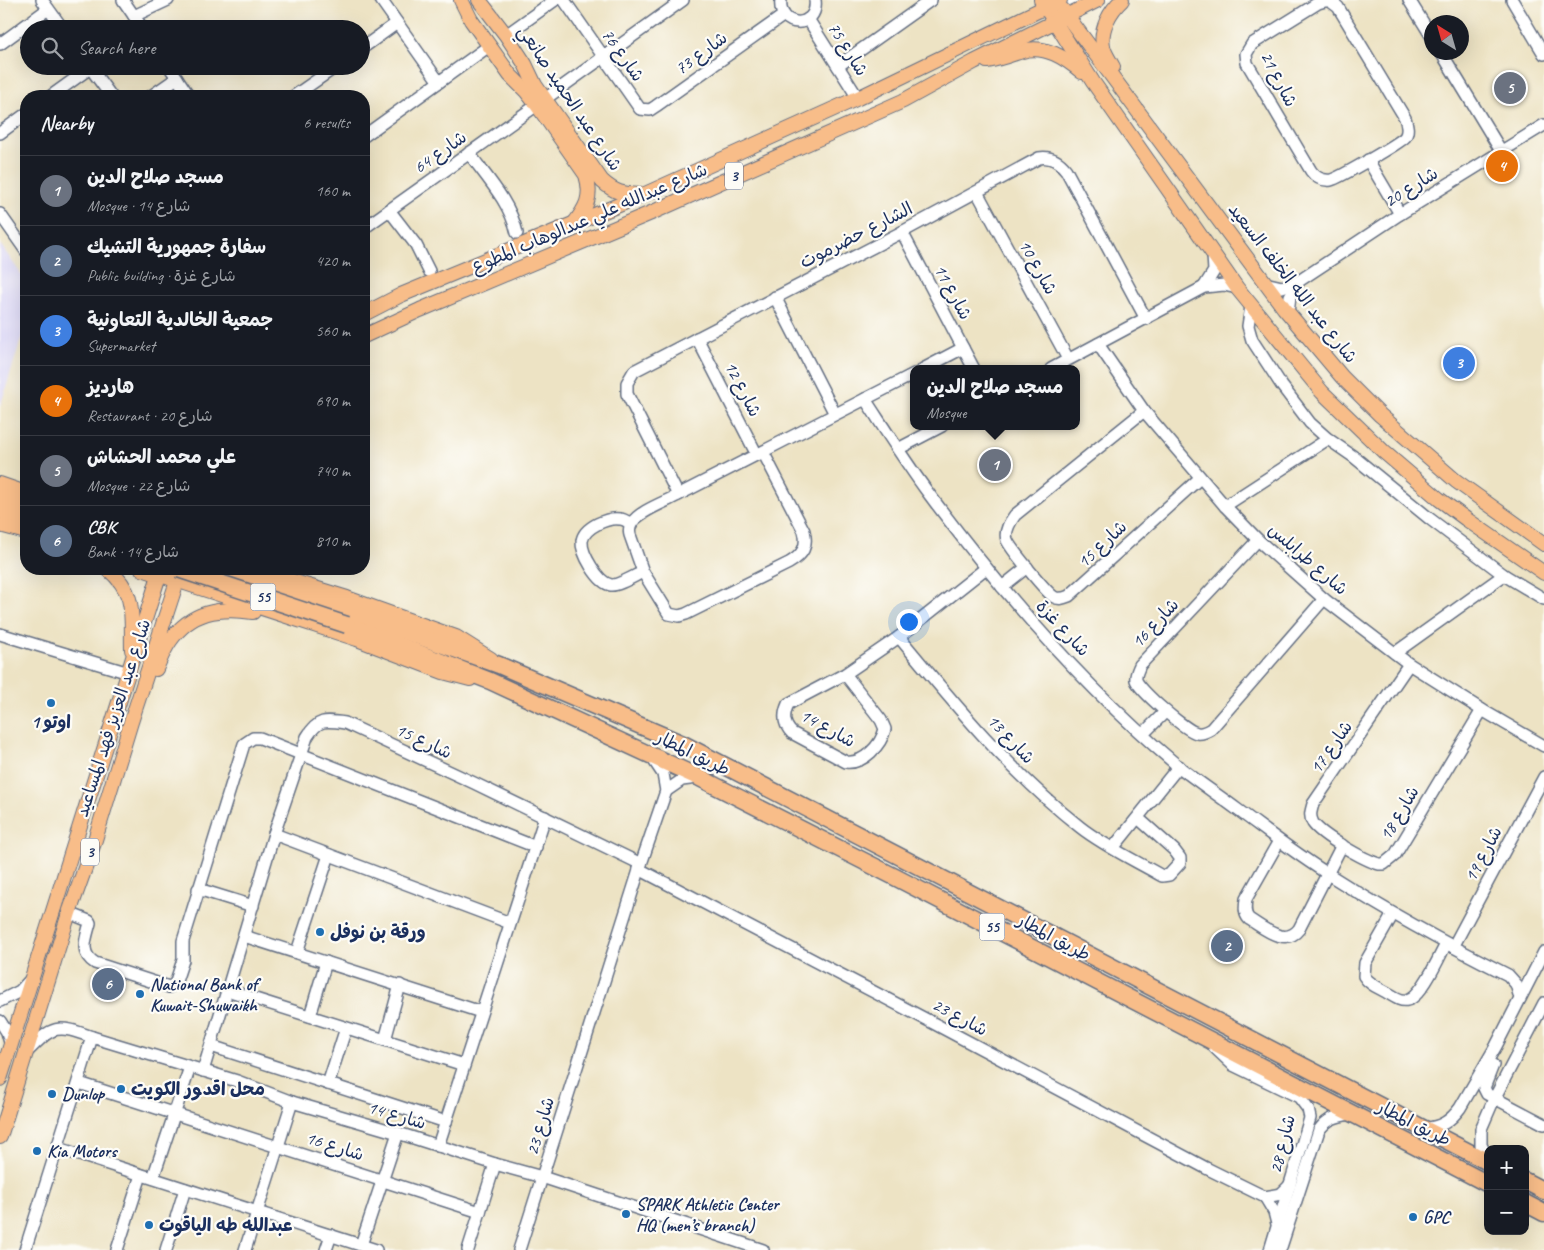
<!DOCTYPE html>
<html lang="en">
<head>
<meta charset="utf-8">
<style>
  :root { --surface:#171b24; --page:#20242c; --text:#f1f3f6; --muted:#9ea1a6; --line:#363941; --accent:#1f6fb2 }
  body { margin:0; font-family:Caveat,"Playpen Sans Arabic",sans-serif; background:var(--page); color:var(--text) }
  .controls { position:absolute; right:15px; bottom:15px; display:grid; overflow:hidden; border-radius:10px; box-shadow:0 5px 20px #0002 }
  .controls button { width:45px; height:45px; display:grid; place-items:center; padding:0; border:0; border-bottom:1px solid var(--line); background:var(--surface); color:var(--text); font:25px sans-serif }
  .compass { position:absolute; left:1424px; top:15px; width:45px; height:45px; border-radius:50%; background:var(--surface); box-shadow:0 5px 20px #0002; rotate:323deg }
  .you { position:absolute; left:908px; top:621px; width:18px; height:18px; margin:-12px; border:4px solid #fff; border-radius:50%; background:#1a73e8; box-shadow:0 0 0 8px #1a73e833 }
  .badge { display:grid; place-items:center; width:32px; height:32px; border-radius:50%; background:var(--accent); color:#fff; font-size:16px; font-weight:700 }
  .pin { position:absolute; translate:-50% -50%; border:2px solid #fff; box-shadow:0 1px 5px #0006 }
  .popup { position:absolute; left:910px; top:365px; width:170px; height:65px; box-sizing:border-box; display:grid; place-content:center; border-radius:10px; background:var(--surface); filter:drop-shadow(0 1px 4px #0005); font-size:16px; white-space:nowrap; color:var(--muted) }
  .popup b { font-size:19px; color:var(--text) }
  .popup::after { content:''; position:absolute; left:50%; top:100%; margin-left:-10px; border:10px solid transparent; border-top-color:var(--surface) }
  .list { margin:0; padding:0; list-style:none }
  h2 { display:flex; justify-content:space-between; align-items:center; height:65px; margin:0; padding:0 20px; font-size:21px }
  h2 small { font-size:16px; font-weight:400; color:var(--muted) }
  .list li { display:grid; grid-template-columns:32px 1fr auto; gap:15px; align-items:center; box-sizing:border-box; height:70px; padding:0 20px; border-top:1px solid var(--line) }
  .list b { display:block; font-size:19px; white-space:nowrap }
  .list p { margin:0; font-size:16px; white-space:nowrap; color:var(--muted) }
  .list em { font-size:16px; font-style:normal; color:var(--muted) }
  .icon { flex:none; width:28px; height:28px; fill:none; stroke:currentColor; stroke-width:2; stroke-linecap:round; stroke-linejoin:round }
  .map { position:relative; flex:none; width:1544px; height:1250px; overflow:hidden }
  .search { position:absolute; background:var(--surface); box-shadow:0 5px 20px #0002; left:20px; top:20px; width:350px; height:55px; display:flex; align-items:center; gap:12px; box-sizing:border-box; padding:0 18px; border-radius:28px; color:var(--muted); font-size:19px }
  .panel { position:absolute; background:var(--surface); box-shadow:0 5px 20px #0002; left:20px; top:90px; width:350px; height:485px; border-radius:20px }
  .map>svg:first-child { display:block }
  .built { fill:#dad6f7 }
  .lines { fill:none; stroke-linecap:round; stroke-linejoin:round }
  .minor-casing { stroke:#646e82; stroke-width:14 }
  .major-casing { stroke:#646e82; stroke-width:16 }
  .highway-casing { stroke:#646e82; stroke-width:19 }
  .minor { stroke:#fff; stroke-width:11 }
  .major { stroke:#f8bd89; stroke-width:14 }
  .highway { stroke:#f8bd89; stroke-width:16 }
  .highway-bridge-casing { stroke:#646e82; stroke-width:19; stroke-linecap:butt }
  .highway-bridge { stroke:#f8bd89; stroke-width:16 }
  .poi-dot { fill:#1f6fb2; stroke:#fdfcf7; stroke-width:2 }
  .labels { text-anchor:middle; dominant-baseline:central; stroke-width:4.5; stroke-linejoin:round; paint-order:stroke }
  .shield { fill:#fdfcf7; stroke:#5f6c8c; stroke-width:1 }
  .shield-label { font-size:16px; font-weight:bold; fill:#1b2f5e }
  .street-label { font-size:18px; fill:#1b2f5e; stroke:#fdfcf7 }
  .poi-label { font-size:18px; font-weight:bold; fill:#1b2f5e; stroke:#fdfcf7; text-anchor:start }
</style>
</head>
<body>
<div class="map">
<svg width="1544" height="1250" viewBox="0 0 1544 1250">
  <rect width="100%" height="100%" fill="#fdfcf7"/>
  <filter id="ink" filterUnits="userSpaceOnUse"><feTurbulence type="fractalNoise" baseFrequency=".02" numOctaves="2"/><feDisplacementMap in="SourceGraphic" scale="10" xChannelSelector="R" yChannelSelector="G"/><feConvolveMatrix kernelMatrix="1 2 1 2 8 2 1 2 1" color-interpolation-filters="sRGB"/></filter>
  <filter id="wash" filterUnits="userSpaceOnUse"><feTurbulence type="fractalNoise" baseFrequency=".0096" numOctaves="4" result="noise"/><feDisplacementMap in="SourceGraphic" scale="20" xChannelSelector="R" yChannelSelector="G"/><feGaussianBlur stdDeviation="1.12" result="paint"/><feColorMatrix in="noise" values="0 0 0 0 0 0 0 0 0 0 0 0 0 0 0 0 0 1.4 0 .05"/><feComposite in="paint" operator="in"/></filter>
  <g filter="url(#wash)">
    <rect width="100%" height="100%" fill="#ede3c4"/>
    <polygon class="built" points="0,244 26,281 26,323 0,407"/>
  </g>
  <g filter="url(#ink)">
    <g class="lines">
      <g class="minor-casing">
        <g id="minor">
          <polyline points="42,0 63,29"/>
          <polyline points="123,0 143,29"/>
          <polyline points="381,0 439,82"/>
          <polyline points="564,0 640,109 650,110 656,106 784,15"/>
          <path d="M781 0C777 29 819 30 815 0"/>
          <polyline points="1409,0 1432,37"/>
          <polyline points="1512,0 1544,54"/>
          <path d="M1325 1H1330L1338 7 1405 118C1407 124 1409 131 1405 137 1400 143 1339 178 1331 180 1322 181 1316 178 1311 171L1247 63 1246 54 1252 44 1318 3Z"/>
          <polyline points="134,16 168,0"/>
          <polyline points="808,19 858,98"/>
          <polyline points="506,35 555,0"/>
          <polyline points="0,44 48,9"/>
          <polyline points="361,49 397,23"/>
          <polyline points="1441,52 1501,151"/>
          <polyline points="89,66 111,96"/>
          <polyline points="169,66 189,96"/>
          <polyline points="838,66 931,0"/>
          <polyline points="51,96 90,68"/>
          <polyline points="151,96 177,78"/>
          <polyline points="294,96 337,66"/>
          <polyline points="545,99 683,0"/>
          <polyline points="0,133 26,114"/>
          <polyline points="364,136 489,46"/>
          <path d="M469 153C487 178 510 202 517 233"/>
          <polyline points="1368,160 1400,214"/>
          <polyline points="977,192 1068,359"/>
          <polyline points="389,210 416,245 429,271"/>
          <polyline points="0,214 26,251"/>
          <polyline points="364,228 537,105"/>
          <polyline points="902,232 974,369"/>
          <polyline points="1265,283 1282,287 1299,281 1400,214 1544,125"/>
          <polyline points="1204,287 1214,271 1213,255"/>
          <polyline points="775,297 835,414"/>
          <polyline points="1251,306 1248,326 1252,340 1282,386 1310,423 1328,439 1354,457 1430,519 1504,575 1544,599"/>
          <polyline points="1288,313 1290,296 1299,281"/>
          <polyline points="697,338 757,455"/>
          <polyline points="1098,344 1144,411 1225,506 1258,540 1324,599 1409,664 1482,710 1544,746"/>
          <polyline points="923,369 963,348"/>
          <polyline points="1051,369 1204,287 1224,285 1237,288"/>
          <path d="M865 399C886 431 906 463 929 494 1001 591 1085 688 1178 766 1197 781 1218 795 1238 810 1268 832 1296 854 1328 874 1386 911 1446 944 1508 975L1516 984 1520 998"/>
          <path d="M1144 411 1015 515C1010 522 1004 531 1007 540 1010 548 1047 593 1054 597 1059 600 1064 598 1069 596L1200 478"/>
          <polyline points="898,449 942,426"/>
          <path d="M763 452 804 531C808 546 803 555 789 563L686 614 679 616 669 614 643 572 630 535C629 531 629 527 632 523 639 511 666 502 678 495L914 374"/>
          <path d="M678 495 627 394V383L634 371 902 232 1039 158C1051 156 1059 161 1066 170L1146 319"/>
          <polyline points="1225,506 1328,439"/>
          <path d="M631 524C628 522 624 519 620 519 608 517 584 527 582 541 581 553 598 583 611 585 618 586 636 575 643 572"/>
          <path d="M1258 540 1140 665C1138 670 1135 675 1136 680 1139 690 1186 731 1197 733 1202 734 1206 732 1211 729L1324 599"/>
          <polyline points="1002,587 1027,567"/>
          <polyline points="0,634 129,673"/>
          <path d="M899 637C955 705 1011 773 1080 827 1104 846 1136 861 1162 876L1169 875 1180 863V858L1174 850 1138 818"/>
          <polyline points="1395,653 1504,575"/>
          <path d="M1409 664 1313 804C1311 811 1309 816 1313 823 1321 835 1364 860 1379 864H1384L1395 855 1482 710"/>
          <path d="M845 674 881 720 885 729C881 745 864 764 846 762L792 733C783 724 783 715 788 704L845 674 899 637 986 568"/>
          <polyline points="1143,734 1165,712"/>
          <polyline points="666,791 682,780 698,778"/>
          <polyline points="274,834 510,923"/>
          <path d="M1279 841 1246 899C1245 907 1244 914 1249 919 1264 928 1285 947 1299 929L1342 845"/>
          <polyline points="1113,848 1179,766"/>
          <polyline points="639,869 935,1024 1206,1168 1265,1197 1281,1194 1290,1185"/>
          <polyline points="198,889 253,906"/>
          <path d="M69 913 89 921 90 923C86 939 79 953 95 963L169 987 175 984 183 960V941L244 744 253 738H260L536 847"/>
          <path d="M1393 914 1365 963 1364 976C1369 984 1377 987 1386 992 1392 995 1400 1002 1407 1000 1422 997 1439 957 1446 944"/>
          <polyline points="244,936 481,1012"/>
          <polyline points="1453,947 1544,777"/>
          <polyline points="297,952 329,855"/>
          <polyline points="227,990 464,1065"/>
          <polyline points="0,1001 20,991 30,980"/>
          <polyline points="310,1016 326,962"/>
          <polyline points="0,1021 7,1032 11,1046"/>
          <polyline points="385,1040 400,985"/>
          <polyline points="211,1046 446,1122"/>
          <polyline points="1214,1047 1233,1065 1299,1097 1308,1109 1310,1118 1270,1250"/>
          <path d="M27 1052C53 1025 57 1024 92 1037L237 1081 292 1102 398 1133 495 1164 542 1177 763 1250"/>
          <polyline points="1493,1065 1484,1088 1487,1094 1544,1124"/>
          <path d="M203 1071 274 834 307 737C318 719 325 720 345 723L474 783 641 864"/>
          <polyline points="79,1083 480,1212"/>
          <polyline points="328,1084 346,1028"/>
          <path d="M1425 1128C1441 1128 1451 1120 1460 1108L1496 1046 1544 952"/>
          <polyline points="438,1146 545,817"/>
          <polyline points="58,1148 376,1250"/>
          <polyline points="1488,1158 1481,1145 1481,1129 1494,1099 1544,1003"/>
          <polyline points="153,1178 190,1067"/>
          <polyline points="1265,1197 1274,1212 1277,1224"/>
          <polyline points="361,1245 398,1133"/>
          <polyline points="25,1250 92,1037"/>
          <polyline points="117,1250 141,1175"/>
          <polyline points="166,1250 185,1189"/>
          <polyline points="245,1250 292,1102"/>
          <polyline points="326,1250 331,1235"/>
          <polyline points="468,1250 495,1164"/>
          <polyline points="519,1250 641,864 666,791 663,774 651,756"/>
          <path d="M1280 1250 1319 1130C1328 1118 1337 1116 1351 1114"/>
        </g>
      </g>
      <g class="major-casing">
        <g id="major">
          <path d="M461 0 471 20 510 75 526 91 537 105 586 175C593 197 586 208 573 225"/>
          <path d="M479 0 506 35 525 64 535 85 602 181C615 193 623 194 640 195"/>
          <polyline points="1041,0 1093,82 1237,288 1322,392 1384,452 1439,499 1466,519 1544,573"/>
          <polyline points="1062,9 1284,308 1342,377 1380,415 1456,481 1544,544"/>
          <path d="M987 61C1000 59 1010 55 1022 51 1045 44 1065 58 1082 72"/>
          <path d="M1113 67C1110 61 1104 53 1103 46 1100 29 1110 11 1122 0"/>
          <polyline points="364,314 401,295 643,195 858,98 1060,0"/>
          <polyline points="364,336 420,310 651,213 903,101 974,62 1098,0"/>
          <polyline points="0,484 26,493"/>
          <polyline points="0,525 26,532"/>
          <path d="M108 569C137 593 131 615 132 650"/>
          <polyline points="142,569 357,639 443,672 470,679"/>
          <polyline points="253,569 347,598 456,637 491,659"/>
          <path d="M156 669C160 660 164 649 170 641 191 611 219 607 253 612"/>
          <polyline points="0,1079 161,569"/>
          <polyline points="0,1137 69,913 94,843 131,722 181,569"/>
        </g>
      </g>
      <g class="highway-casing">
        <g id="highway">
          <polyline points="0,497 26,505"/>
          <polyline points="0,510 26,519"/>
          <polyline points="221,569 351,612 499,665 683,744 1488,1162"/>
          <polyline points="347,625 490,681 700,778 893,876 1488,1184"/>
          <polyline points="1525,1181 1544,1191"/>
          <polyline points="1525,1203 1544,1213"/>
        </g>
      </g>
      <use href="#minor" class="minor"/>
      <use href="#major" class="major"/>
      <use href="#highway" class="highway"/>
      <g class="highway-bridge-casing">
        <polyline id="highway-bridge" points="178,569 347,625"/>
      </g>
      <use href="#highway-bridge" class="highway-bridge"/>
    </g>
  </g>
  <g class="poi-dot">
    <circle cx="51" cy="703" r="5"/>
    <circle cx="320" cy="932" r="5"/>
    <circle cx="140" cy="994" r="5"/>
    <circle cx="121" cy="1089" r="5"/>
    <circle cx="52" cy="1094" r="5"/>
    <circle cx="37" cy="1151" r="5"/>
    <circle cx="626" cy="1214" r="5"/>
    <circle cx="1413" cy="1217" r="5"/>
    <circle cx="149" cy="1225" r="5"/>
  </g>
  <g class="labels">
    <g class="shield">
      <rect x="725" y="162.5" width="18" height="27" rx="4"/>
      <rect x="250.5" y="583.5" width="25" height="27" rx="4"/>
      <rect x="81" y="838.5" width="18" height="27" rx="4"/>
      <rect x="979.5" y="913.5" width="25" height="27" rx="4"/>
    </g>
    <g class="shield-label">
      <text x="734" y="176">3</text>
      <text x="263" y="597">55</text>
      <text x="90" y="852">3</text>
      <text x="992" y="927">55</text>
    </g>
    <g class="street-label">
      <text transform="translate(848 49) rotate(58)">شارع 75</text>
      <text transform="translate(701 53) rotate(-36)">شارع 73</text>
      <text transform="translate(623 55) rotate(55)">شارع 76</text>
      <text transform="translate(1279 79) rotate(63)">شارع 21</text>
      <text transform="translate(570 98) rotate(56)">شارع عبد الحميد صانعي</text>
      <text transform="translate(440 152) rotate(-35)">شارع 64</text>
      <text transform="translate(1411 187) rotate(-32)">شارع 20</text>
      <text transform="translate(589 218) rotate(-23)">شارع عبدالله علي عبدالوهاب المطوع</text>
      <text transform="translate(856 235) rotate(-27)">الشارع حضرموت</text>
      <text transform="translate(1038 267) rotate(61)">شارع 10</text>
      <text transform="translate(1293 283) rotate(52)">شارع عبد الله الخلف السعيد</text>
      <text transform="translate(953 292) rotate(62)">شارع 11</text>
      <text transform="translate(743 389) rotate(63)">شارع 12</text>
      <text transform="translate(1102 544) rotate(-43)">شارع 15</text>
      <text transform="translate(1308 559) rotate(41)">شارع طرابلس</text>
      <text transform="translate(1155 623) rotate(-47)">شارع 16</text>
      <text transform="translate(1063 628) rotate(47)">شارع غزة</text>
      <text transform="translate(113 718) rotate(-72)">شارع عبد العزيز فهد المساعيد</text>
      <text transform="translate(828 728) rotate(29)">شارع 14</text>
      <text transform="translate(1011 739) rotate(47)">شارع 13</text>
      <text transform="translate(424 741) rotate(25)">شارع 15</text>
      <text transform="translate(1331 747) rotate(-55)">شارع 17</text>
      <text transform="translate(693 753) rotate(26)">طريق المطار</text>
      <text transform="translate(1399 813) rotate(-59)">شارع 18</text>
      <text transform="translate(1483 854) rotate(-62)">شارع 19</text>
      <text transform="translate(1054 937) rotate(28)">طريق المطار</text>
      <text transform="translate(960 1017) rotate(28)">شارع 23</text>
      <text transform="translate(397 1115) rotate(17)">شارع 14</text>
      <text transform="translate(1414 1123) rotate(27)">طريق المطار</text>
      <text transform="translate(540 1126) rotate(-73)">شارع 23</text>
      <text transform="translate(1282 1144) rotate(-76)">شارع 28</text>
      <text transform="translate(335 1146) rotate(18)">شارع 16</text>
    </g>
    <g class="poi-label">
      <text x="51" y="722" text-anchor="middle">اوتو 1</text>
      <text x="330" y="932">ورقة بن نوفل</text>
      <text x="150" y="984">National Bank of<tspan x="150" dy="21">Kuwait-Shuwaikh</tspan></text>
      <text x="131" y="1089">محل اقدور الكويت</text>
      <text x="62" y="1094">Dunlop</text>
      <text x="47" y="1151">Kia Motors</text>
      <text x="636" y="1204">SPARK Athletic Center<tspan x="636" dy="21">HQ (men’s branch)</tspan></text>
      <text x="1423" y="1217">GPC</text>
      <text x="159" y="1225">عبدالله طه الياقوت</text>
    </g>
  </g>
</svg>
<div class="controls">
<button>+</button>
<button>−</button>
</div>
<svg class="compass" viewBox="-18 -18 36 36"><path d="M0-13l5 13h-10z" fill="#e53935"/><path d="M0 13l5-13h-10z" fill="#9ea1a6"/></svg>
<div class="you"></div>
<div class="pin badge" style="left:995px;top:465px;background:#6b7280">1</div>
<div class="popup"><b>مسجد صلاح الدين</b>Mosque</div>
<div class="pin badge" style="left:1227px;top:946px;background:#5c6f8a">2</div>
<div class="pin badge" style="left:1459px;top:363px;background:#3f7fe0">3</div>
<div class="pin badge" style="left:1502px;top:166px;background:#e8710a">4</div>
<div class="pin badge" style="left:1510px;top:88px;background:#6b7280">5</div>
<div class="pin badge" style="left:108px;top:984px;background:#5c6f8a">6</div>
<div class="search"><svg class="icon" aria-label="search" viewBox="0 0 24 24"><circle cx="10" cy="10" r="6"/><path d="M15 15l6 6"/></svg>Search here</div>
<section class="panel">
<h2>Nearby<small>6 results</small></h2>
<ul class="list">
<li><span class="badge" style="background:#6b7280">1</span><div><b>مسجد صلاح الدين</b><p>Mosque · شارع 14</p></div><em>160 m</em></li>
<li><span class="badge" style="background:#5c6f8a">2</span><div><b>سفارة جمهورية التشيك</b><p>Public building · شارع غزة</p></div><em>420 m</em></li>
<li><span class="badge" style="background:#3f7fe0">3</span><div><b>جمعية الخالدية التعاونية</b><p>Supermarket</p></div><em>560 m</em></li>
<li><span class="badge" style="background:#e8710a">4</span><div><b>هارديز</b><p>Restaurant · شارع 20</p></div><em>690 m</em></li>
<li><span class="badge" style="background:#6b7280">5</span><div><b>علي محمد الحشاش</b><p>Mosque · شارع 22</p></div><em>740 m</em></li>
<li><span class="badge" style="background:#5c6f8a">6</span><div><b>CBK</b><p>Bank · شارع 14</p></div><em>810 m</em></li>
</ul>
</section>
</div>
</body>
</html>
